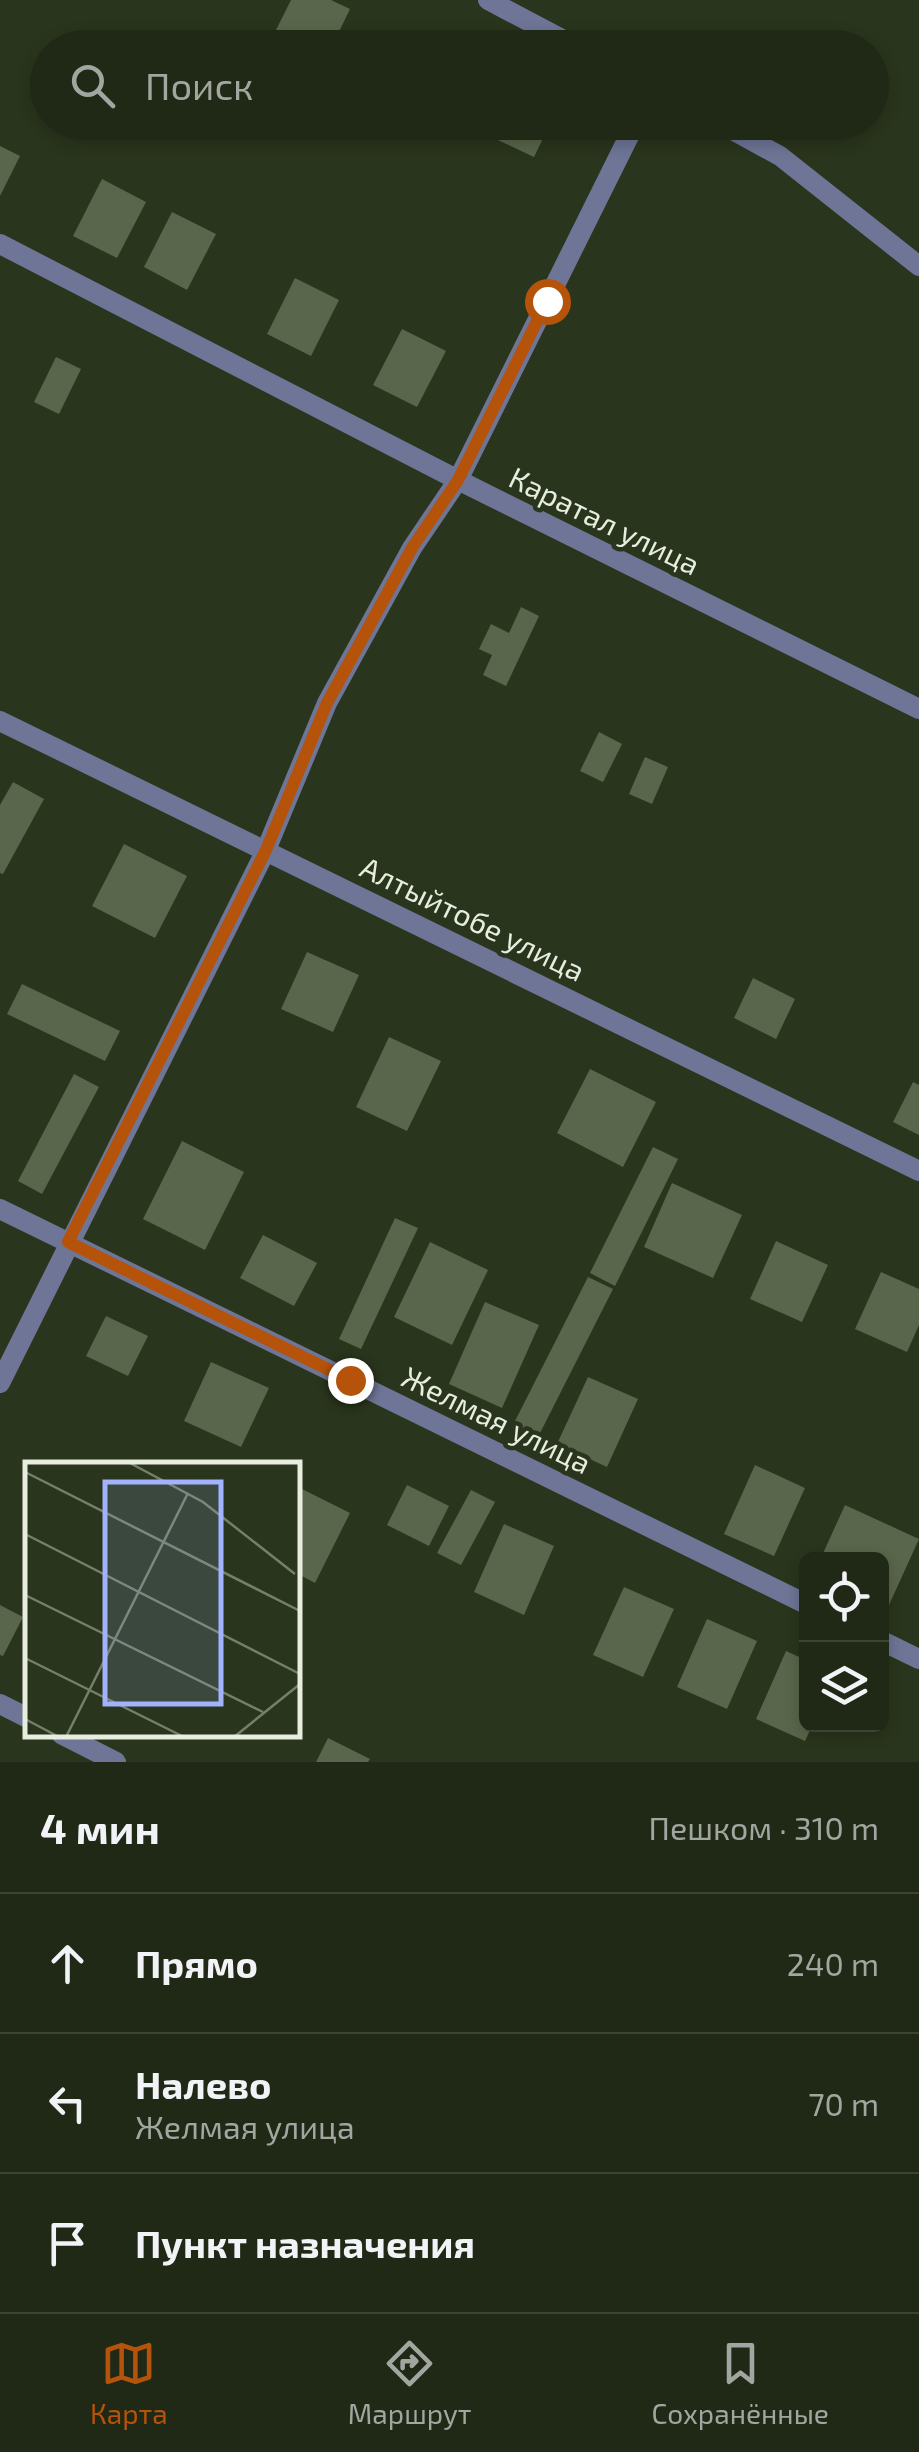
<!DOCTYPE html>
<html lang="ru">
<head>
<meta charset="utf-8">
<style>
  :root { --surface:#202816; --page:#28301f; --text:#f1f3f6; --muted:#a2a6a1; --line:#3d4435; --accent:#b45309 }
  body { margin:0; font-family:"Exo 2",sans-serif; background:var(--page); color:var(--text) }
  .controls { position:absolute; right:30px; bottom:30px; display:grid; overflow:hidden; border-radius:15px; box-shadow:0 5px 15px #0003 }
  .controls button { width:90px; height:90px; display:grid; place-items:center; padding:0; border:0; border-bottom:2px solid var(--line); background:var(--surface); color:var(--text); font:50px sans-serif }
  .stop { position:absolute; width:30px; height:30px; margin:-22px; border:8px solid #b45309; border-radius:50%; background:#fff }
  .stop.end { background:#b45309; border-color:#fff; box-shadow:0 2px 10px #0008 }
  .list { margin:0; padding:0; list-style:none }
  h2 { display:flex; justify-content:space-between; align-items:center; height:130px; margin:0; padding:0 40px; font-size:42px }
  h2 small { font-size:32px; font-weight:400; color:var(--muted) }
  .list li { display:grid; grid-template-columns:65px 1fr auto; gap:30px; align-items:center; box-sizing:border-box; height:140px; padding:0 40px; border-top:2px solid var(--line) }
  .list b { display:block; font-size:38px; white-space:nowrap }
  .list p { margin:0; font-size:32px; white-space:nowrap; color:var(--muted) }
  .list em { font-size:32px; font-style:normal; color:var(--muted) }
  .icon { flex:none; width:55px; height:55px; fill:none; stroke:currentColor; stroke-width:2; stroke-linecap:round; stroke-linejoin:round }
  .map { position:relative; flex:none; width:919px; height:1762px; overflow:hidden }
  .search { position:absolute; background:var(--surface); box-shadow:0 5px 15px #0003; left:30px; right:30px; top:30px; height:110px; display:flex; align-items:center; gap:25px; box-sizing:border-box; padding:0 35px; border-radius:55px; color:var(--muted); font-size:38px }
  .sheet { height:550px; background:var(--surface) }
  nav { display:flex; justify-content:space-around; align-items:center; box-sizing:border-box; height:140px; border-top:2px solid var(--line); background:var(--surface); font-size:28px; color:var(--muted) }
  nav a { display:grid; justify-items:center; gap:5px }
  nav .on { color:var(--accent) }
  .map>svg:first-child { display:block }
  .building { fill:#59664b }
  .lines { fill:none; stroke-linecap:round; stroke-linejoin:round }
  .minor { stroke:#6e7596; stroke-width:20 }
  .route { stroke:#b45309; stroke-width:12 }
  .labels { text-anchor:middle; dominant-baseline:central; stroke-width:9; stroke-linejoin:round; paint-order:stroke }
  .street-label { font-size:30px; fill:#e7eedf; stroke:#2a351d }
  .inset-road { fill:none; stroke:#767f6b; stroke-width:2.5 }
  .view { fill:#a3b2fd; fill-opacity:0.15; stroke:#a3b2fd; stroke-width:5 }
  .inset-edge { fill:none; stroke:#e7eedf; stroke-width:5 }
</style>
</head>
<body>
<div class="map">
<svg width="919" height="1762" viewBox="0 0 919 1762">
  <rect width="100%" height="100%" fill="#2a351d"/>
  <g class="building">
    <polygon points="291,0 331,0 350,9 331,48 291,48 272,38"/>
    <polygon points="410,35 435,48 404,48"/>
    <polygon points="488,122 551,122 534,157 483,133"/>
    <polygon points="0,146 20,156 0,196"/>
    <polygon points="102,179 146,202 117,258 73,236"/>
    <polygon points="172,212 216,234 187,290 144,267"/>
    <polygon points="295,278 339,300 311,356 267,334"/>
    <polygon points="402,329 446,351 417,407 373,385"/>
    <polygon points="56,357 81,369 59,414 34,402"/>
    <polygon points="521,607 539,616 506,686 483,675 492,655 479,649 491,624 509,633"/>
    <polygon points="599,732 622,744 603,782 580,771"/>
    <polygon points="645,757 668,767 652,804 629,794"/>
    <polygon points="13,782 44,799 3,874 0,873 0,805"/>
    <polygon points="124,844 187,876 155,938 92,906"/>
    <polygon points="307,952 359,975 333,1032 281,1009"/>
    <polygon points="753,978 795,999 776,1039 734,1018"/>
    <polygon points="22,984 120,1031 105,1061 7,1014"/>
    <polygon points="389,1037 441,1061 407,1131 356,1107"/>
    <polygon points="590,1069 656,1102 623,1167 557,1133"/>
    <polygon points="74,1074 99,1087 42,1194 18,1181"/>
    <polygon points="913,1082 919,1085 919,1135 893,1122"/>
    <polygon points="182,1141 244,1172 205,1250 143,1219"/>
    <polygon points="653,1147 678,1159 615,1286 590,1273"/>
    <polygon points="672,1183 742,1215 713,1278 644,1247"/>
    <polygon points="395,1218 418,1228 361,1349 339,1339"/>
    <polygon points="263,1235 317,1263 294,1306 240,1278"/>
    <polygon points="776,1241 828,1265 802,1322 750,1299"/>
    <polygon points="430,1242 488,1270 452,1345 394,1317"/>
    <polygon points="881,1272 919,1289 919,1325 907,1352 855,1329"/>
    <polygon points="588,1277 613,1289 537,1439 512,1427"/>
    <polygon points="485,1302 539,1325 502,1408 449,1384"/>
    <polygon points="106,1316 148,1336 128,1376 86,1356"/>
    <polygon points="211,1362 269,1388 241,1447 184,1421"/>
    <polygon points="588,1377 638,1399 607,1467 557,1444"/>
    <polygon points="755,1465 805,1488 774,1556 724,1534"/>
    <polygon points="407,1485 449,1506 429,1546 387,1525"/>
    <polygon points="298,1487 350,1513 315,1583 298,1574"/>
    <polygon points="471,1490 495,1502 461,1565 437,1553"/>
    <polygon points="845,1505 919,1539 889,1605 882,1602 882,1560 820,1560"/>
    <polygon points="504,1524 554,1546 524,1615 474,1592"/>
    <polygon points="624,1587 674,1609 643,1677 593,1655"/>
    <polygon points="0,1605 23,1617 3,1656 0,1655"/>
    <polygon points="707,1619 757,1641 727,1709 677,1687"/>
    <polygon points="786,1651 806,1660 806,1724 813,1724 805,1741 756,1719"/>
    <polygon points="328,1738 370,1759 368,1762 316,1762"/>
  </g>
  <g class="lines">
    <g class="minor">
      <polyline points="488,0 579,48"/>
      <polyline points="718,122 780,156 919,266"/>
      <polyline points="0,244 458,480 919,709"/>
      <polyline points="0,721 919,1171"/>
      <polyline points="0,1209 806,1604"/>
      <polyline points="0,1383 266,850 327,703 412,548 458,480 636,122"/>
      <polyline points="882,1641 919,1659"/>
      <polyline points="0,1704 28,1718"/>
      <polyline points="61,1734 116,1762"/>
    </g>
  </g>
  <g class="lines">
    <polyline class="route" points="350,1380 68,1242 266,850 327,703 412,548 458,480 547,301"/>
  </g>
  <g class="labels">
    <g class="street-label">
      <text transform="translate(605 520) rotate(26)">Каратал улица</text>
      <text transform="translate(473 918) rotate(26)">Алтыйтобе улица</text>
      <text transform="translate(497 1419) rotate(26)">Желмая улица</text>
    </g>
  </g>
  <g transform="translate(25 1462)">
    <rect width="275" height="275" fill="#2a351d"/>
    <path class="inset-road" d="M103 0 178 40 270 112M0 10 275 149M0 72 275 212M0 133 238 250M0 196 159 275M0 257 34 275M41 275 163 31M209 275 275 222"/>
    <path class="view" d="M80 20H196V242H80Z"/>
    <rect width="275" height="275" class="inset-edge"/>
  </g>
</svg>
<div class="controls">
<button><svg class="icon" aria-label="locate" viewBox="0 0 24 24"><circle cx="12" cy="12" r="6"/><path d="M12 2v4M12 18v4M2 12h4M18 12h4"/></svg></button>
<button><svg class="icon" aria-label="layers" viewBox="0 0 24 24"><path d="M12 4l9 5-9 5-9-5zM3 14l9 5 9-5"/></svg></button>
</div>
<div class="stop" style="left:547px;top:301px"></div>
<div class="stop end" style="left:350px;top:1380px"></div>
<div class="search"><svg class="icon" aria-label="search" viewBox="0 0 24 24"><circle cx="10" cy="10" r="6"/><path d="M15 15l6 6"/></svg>Поиск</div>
</div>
<section class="sheet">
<h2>4 мин<small>Пешком · 310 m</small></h2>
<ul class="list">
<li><svg class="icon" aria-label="ahead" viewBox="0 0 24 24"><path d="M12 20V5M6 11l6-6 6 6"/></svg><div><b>Прямо</b></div><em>240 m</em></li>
<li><svg class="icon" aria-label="left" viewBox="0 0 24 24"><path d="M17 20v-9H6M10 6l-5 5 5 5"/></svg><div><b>Налево</b><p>Желмая улица</p></div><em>70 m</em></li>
<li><svg class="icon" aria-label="arrive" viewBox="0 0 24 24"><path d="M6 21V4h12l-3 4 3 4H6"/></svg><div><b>Пункт назначения</b></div></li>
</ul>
</section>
<nav>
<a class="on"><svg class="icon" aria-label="map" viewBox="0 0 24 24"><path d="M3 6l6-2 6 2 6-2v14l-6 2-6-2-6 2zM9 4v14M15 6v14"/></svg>Карта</a>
<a><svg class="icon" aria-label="directions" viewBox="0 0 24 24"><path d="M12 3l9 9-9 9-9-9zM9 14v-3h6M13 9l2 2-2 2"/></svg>Маршрут</a>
<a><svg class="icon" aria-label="saved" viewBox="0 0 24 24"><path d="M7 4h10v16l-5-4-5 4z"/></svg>Сохранённые</a>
</nav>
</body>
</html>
